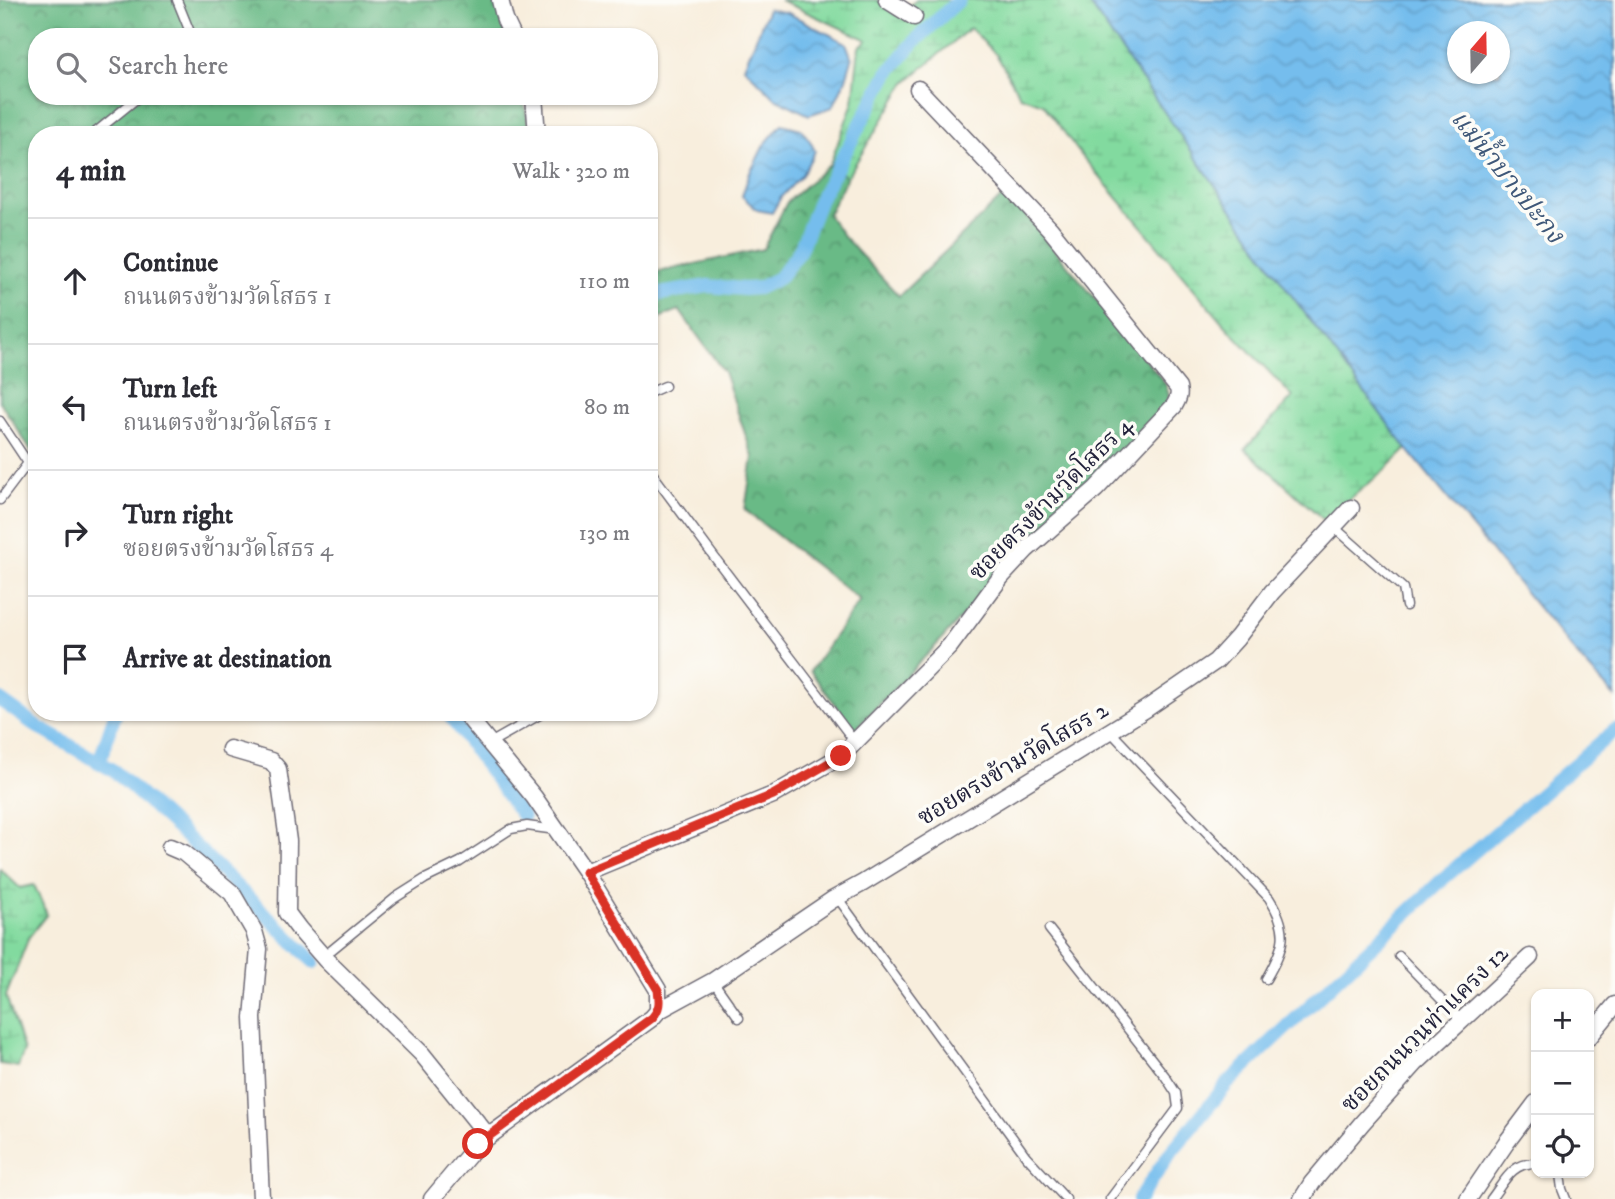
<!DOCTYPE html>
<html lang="en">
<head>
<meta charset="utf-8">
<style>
  :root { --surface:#fff; --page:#f7f7f7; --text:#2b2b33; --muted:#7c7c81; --line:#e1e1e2 }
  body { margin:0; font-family:"IM FELL DW Pica","Noto Serif Thai",serif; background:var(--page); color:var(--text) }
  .controls { position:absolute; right:21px; bottom:21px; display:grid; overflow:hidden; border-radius:14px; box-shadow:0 2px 5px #0004 }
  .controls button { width:63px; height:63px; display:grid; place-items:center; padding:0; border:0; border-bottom:2px solid var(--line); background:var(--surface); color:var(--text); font:35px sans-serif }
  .compass { position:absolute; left:1447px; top:21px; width:63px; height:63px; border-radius:50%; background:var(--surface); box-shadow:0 2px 5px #0004; rotate:20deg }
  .stop { position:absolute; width:21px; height:21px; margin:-16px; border:5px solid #d93025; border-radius:50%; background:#fff }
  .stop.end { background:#d93025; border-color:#fff; box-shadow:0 2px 7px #0008 }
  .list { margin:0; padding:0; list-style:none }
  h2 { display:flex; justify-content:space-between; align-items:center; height:91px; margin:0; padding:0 28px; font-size:30px }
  h2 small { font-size:23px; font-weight:400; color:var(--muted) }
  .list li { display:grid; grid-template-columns:46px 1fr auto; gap:21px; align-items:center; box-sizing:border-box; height:126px; padding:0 28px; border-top:2px solid var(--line) }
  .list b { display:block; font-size:26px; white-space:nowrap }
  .list p { margin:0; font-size:23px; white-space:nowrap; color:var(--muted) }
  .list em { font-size:23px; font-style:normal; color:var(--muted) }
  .icon { flex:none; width:38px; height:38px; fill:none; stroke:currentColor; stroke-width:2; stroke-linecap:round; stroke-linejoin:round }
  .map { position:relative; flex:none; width:1615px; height:1199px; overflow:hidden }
  .search { position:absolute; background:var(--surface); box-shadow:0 2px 5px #0004; left:28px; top:28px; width:630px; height:77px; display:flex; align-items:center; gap:18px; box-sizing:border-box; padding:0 24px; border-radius:28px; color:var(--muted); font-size:26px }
  .panel { position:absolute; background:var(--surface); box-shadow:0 2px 5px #0004; left:28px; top:126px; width:630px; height:595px; border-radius:28px }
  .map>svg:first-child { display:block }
  .forest { fill:url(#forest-crowns); stroke:#466e60; stroke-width:2 }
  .wetland { fill:url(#wetland-marsh); stroke:#527e6d; stroke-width:2 }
  .water { fill:url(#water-waves); stroke:#4c7094; stroke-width:2; fill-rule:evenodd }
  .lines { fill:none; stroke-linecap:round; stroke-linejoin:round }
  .canal { stroke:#75bded; stroke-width:14 }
  .lane-casing { stroke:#6d6974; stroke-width:11 }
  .street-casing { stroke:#6d6974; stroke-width:19 }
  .lane { stroke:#fff; stroke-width:8 }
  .street { stroke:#fff; stroke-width:16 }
  .route { stroke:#d93025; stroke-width:9 }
  .labels { text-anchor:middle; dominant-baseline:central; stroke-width:7; stroke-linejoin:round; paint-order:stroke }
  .street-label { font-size:24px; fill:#22223b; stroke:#fdfcf7 }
  .water-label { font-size:26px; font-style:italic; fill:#3f5879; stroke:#fdfcf7 }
</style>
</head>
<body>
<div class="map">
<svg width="1615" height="1199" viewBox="0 0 1615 1199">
  <defs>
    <pattern id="forest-crowns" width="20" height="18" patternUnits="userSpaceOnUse" patternTransform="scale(1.75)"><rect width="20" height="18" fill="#69ba86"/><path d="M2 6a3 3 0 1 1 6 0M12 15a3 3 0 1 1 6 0" fill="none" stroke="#56976f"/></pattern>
    <pattern id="wetland-marsh" width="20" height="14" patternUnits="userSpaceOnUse" patternTransform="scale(1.75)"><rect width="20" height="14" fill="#82da9f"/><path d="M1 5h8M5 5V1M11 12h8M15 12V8" fill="none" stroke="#70bb8a"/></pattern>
    <pattern id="water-waves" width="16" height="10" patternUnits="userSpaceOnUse" patternTransform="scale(1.75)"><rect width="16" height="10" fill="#75bded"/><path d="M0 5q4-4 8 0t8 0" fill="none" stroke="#65a2cc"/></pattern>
  </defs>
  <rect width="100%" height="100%" fill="#fdfcf7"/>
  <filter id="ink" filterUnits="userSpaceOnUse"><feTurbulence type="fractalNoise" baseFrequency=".0143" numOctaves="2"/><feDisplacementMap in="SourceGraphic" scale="14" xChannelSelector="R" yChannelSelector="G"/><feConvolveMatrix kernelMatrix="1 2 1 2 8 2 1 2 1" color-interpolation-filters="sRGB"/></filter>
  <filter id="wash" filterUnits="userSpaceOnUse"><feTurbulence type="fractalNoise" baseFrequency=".00686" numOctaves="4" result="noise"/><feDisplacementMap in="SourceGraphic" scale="28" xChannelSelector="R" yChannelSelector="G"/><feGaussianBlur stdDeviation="1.57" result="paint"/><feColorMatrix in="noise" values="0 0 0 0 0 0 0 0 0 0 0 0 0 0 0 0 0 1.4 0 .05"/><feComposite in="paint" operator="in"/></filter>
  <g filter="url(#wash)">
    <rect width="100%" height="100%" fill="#f8eedd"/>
    <g class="forest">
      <polygon points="0,0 508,0 514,37 37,37 37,96 523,96 530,135 37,135 37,460 0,402"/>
      <polygon points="830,164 847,177 828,215 844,237 899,296 1007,192 1165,383 1169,395 1162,419 1038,531 943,638 855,730 810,671 860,600 745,510 753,457 724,372 679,310 649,322 649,274 763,249 787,202"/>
    </g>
    <g class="wetland">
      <polygon points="780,0 877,0 896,15 917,0 1087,0 1289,292 1407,449 1385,470 1324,520 1245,449 1293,397 1223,323 1081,155 1043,104 1020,96 996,54 970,28 906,82 847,177 830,164 853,102 859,47 867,40"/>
      <polygon points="0,869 20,888 34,885 47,914 29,937 6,996 24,1051 18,1067 0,1064"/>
    </g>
    <g class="water">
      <path d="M1087 0H1615V697L1583 662 1407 449 1289 292ZM1458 32H1500V74H1458Z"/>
      <polygon points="768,9 788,13 846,43 852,59 846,79 833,107 809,115 775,98 744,67"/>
      <polygon points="782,124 801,129 810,141 815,151 802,175 781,197 772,213 757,210 742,196 749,175 764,145"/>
    </g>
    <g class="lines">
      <g class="canal">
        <polyline points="653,295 708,286 744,289 759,288 779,278 800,250 820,199 888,73 916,40 959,0"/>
        <polyline points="0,700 38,727 114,771 179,830 314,962"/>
        <polyline points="447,712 523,816"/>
        <polyline points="99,762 116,712"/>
        <polyline points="1139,1199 1171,1152 1228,1083 1444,878 1615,730"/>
      </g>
    </g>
  </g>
  <g filter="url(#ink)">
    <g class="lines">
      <g class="lane-casing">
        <g id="lane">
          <polyline points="177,0 192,37"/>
          <polyline points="92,135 140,96"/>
          <polyline points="649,393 665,386"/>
          <polyline points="0,421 28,463 37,471"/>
          <polyline points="649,469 712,554 855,742"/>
          <polyline points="0,500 28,463"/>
          <polyline points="1333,526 1403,588 1406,606"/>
          <path d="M1110 731 1269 898C1290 931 1285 946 1266 979"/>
          <polyline points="490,743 543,713"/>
          <polyline points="837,897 1026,1156 1066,1199"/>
          <polyline points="1049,929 1165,1076 1176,1093 1178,1108 1110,1199"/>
          <polyline points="1399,956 1461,1020"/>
          <polyline points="323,957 395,898 425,879 460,862 511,829 527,826 556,830"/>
          <polyline points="713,981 739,1018"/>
          <polyline points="1558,1173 1560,1174 1562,1189 1566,1199"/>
          <path d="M1491 1199C1505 1181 1511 1163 1536 1163"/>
        </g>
      </g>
      <g class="street-casing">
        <g id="street">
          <polyline points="500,0 505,20 513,37"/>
          <polyline points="887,0 914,17"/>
          <polyline points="534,96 537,135"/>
          <polyline points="230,749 271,761 278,769 288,841 287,913 299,929 326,960 422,1054 488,1136"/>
          <polyline points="170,847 184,853 232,893 254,931 259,949 253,1018 261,1199"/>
          <path d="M586 872 773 795 841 756 950 646 1001 577 1026 550 1096 489 1174 406C1178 399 1180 395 1178 388L1050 229 918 89"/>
          <polyline points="658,1011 713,981 832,900 863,883 1146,709 1216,661 1237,638 1272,592 1351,508"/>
          <polyline points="1589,1037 1615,1005"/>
          <polyline points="432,1199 478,1144 652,1018 658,1011 658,990 586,872 534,797 464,712"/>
          <polyline points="1302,1199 1312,1183 1362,1123 1416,1063 1530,957"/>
          <polyline points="1468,1199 1506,1143 1536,1103"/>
        </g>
      </g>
      <use href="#lane" class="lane"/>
      <use href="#street" class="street"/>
    </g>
  </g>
  <g class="lines" filter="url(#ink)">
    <path class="route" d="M478 1144 652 1018C660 1009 660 1002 658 990L586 872 773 795 841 756"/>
  </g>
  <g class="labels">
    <g class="street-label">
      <text transform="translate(1051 499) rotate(-45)">ซอยตรงข้ามวัดโสธร 4</text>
      <text transform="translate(1013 764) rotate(-31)">ซอยตรงข้ามวัดโสธร 2</text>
      <text transform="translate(1425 1029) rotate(-45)">ซอยถนนวนท่าแครง 12</text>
    </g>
    <g class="water-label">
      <text transform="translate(1507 177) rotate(51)">แม่น้ำบางปะกง</text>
    </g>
  </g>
</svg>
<div class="controls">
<button>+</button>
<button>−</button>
<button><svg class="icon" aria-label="locate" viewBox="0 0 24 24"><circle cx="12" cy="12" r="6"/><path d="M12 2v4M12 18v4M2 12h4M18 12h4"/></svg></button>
</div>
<svg class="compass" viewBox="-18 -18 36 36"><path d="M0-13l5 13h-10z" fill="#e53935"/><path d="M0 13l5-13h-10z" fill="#7c7c81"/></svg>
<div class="stop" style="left:478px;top:1144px"></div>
<div class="stop end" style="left:841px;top:756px"></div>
<div class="search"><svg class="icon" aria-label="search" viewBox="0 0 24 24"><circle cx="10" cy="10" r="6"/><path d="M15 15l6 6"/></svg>Search here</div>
<section class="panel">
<h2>4 min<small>Walk · 320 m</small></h2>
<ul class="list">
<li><svg class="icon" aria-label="ahead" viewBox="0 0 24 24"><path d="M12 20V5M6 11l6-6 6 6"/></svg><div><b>Continue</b><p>ถนนตรงข้ามวัดโสธร 1</p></div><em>110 m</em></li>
<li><svg class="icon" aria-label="left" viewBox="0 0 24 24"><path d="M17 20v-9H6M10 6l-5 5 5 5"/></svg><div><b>Turn left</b><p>ถนนตรงข้ามวัดโสธร 1</p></div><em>80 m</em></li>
<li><svg class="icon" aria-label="right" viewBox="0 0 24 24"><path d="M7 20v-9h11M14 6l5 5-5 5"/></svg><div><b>Turn right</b><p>ซอยตรงข้ามวัดโสธร 4</p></div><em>130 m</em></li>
<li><svg class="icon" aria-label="arrive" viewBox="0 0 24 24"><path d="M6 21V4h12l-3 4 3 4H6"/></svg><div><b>Arrive at destination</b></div></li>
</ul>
</section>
</div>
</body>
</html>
